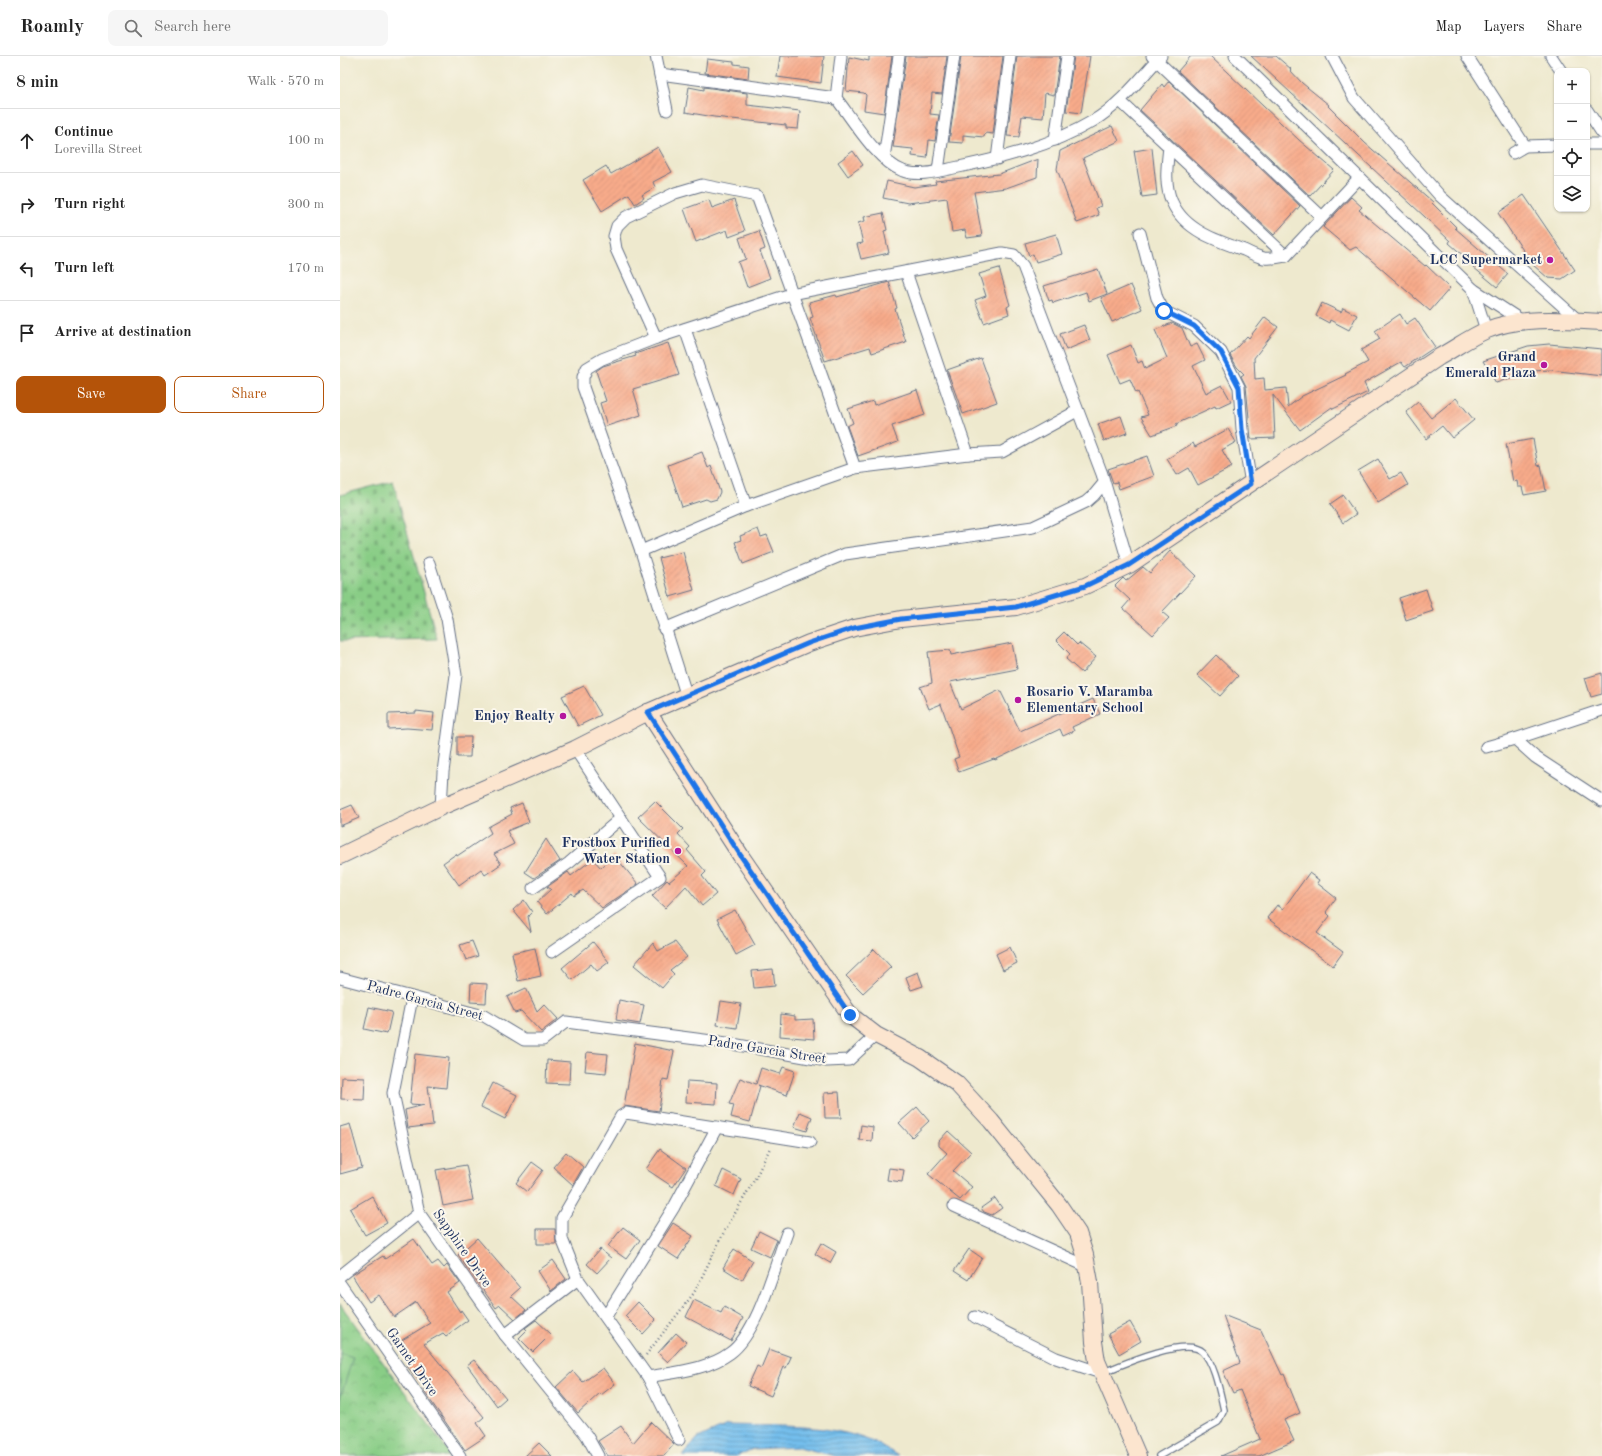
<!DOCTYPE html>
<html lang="en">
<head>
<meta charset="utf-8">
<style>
  :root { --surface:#fff; --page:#f6f6f6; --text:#222; --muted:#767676; --line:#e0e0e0; --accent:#b45309 }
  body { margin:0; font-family:"Old Standard TT",serif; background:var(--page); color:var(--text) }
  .controls { position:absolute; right:12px; top:12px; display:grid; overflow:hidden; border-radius:8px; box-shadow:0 1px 3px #0004 }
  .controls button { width:36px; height:36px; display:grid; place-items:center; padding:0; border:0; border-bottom:1px solid var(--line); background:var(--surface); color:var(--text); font:20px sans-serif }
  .stop { position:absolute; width:12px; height:12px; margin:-9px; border:3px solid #1a73e8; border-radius:50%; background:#fff }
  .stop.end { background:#1a73e8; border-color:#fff; box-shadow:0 1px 4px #0008 }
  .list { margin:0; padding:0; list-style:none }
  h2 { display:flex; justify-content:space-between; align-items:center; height:52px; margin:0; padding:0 16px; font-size:17px }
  h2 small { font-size:13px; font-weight:400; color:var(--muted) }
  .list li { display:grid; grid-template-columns:26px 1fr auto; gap:12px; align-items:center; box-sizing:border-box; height:64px; padding:0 16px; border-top:1px solid var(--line) }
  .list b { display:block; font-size:15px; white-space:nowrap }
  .list p { margin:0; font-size:13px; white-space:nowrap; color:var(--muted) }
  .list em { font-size:13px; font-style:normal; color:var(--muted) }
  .actions { display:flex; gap:8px; padding:12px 16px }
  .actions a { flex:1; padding:9px 0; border:1px solid var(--accent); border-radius:8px; text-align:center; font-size:14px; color:var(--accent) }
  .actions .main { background:var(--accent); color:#fff }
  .icon { flex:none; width:22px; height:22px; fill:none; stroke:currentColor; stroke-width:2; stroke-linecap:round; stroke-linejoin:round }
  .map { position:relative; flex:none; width:1262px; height:1400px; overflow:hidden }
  header { display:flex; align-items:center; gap:24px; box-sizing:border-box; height:56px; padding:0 20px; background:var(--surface); border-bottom:1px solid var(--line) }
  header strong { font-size:19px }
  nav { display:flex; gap:22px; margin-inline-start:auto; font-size:14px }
  .search { width:280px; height:36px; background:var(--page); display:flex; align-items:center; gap:10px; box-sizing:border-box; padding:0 14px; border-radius:8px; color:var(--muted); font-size:15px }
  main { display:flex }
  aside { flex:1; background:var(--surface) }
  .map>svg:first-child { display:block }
  .cemetery { fill:url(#cemetery-stones); stroke:#527e72 }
  .park { fill:url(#park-crowns); stroke:#527e72 }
  .garden { fill:#89cd86; stroke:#527e72 }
  .water { fill:url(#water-rules); stroke:#4776a5 }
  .building { fill:url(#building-hatch) }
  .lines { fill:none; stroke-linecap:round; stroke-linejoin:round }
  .lane-casing { stroke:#657085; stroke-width:8 }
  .street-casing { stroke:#657085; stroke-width:13 }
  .secondary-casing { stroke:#657085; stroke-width:18 }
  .path { stroke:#657085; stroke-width:2.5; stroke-dasharray:1 3; stroke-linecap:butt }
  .lane { stroke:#fff; stroke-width:5.5 }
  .street { stroke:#fff; stroke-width:11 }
  .secondary { stroke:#fce5cf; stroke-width:16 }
  .route { stroke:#1a73e8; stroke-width:5 }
  .poi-dot { fill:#b5179e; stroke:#fbf7ec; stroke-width:1.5 }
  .labels { text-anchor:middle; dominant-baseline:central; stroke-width:4; stroke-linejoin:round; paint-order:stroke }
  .poi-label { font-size:14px; font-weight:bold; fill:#1b2f5e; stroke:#fbf7ec; text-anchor:end }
  .street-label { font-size:14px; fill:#1b2f5e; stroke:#fbf7ec }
</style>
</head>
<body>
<header>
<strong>Roamly</strong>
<div class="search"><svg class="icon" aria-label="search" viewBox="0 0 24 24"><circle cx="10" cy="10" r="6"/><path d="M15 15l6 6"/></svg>Search here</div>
<nav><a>Map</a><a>Layers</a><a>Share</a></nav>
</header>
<main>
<aside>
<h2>8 min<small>Walk · 570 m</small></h2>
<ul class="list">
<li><svg class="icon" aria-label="ahead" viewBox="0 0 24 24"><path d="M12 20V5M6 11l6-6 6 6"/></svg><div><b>Continue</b><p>Lorevilla Street</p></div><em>100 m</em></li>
<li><svg class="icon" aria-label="right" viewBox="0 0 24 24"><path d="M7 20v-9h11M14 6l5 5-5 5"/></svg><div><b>Turn right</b></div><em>300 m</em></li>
<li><svg class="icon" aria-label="left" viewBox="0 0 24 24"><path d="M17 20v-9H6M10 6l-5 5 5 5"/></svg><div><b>Turn left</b></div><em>170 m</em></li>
<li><svg class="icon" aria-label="arrive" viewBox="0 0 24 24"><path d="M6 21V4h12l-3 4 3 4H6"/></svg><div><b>Arrive at destination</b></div></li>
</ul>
<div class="actions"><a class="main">Save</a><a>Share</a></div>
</aside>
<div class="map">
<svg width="1262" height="1400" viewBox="0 0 1262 1400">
  <defs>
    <pattern id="cemetery-stones" width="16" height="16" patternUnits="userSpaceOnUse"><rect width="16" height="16" fill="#89cd86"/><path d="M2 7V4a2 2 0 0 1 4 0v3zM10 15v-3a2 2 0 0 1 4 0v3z" fill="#76b076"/></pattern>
    <pattern id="park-crowns" width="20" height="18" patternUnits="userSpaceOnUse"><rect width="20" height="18" fill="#89cd86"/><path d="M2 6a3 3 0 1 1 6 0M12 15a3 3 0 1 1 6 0" fill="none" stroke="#76b076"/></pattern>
    <pattern id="water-rules" width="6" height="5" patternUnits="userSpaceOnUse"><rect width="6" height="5" fill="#73beec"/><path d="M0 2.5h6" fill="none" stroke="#5e9bc2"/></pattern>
    <pattern id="building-hatch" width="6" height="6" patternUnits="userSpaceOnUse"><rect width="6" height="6" fill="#f8ab8a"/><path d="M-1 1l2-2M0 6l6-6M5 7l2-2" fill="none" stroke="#d4937a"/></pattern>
  </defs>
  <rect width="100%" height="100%" fill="#fbf7ec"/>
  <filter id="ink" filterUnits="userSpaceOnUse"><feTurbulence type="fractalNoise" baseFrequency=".025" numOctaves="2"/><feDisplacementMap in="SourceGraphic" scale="8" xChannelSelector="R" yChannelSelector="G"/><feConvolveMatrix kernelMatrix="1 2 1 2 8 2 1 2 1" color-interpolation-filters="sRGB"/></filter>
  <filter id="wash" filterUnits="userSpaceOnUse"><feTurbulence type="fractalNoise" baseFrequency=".012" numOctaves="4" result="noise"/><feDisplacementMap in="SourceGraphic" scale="16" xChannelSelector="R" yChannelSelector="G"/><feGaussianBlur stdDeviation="0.9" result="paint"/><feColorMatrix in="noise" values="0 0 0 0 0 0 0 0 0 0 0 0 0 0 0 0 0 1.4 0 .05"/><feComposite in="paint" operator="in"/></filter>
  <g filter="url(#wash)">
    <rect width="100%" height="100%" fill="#eee9ce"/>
    <polygon class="cemetery" points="53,425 97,583 0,585 0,439"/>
    <polygon class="park" points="0,1248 112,1400 0,1400"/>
    <polygon class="garden" points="0,1297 13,1301 0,1343"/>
    <path class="water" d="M387 1369C445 1371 509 1365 558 1400H495L459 1391 413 1393 397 1400H342L358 1382Z"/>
    <g id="blocks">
      <g class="building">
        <polygon points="440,0 484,0 481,27 437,21"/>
        <polygon points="529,0 552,0 544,57 524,54 526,39 524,37 506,35 509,1 529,5"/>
        <polygon points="566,0 607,0 602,38 592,37 590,58 599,59 595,85 589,84 587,102 572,100 573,93 553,91"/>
        <polygon points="621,0 663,0 653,78 645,77 644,81 623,79 623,87 609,86"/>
        <polygon points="677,0 720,0 714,39 705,37 703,62 682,60 679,81 667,80"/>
        <polygon points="734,0 750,0 741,57 726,55"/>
        <polygon points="851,0 870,0 959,84 994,114 970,140 838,15"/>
        <polygon points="911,0 936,0 951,13 950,14 962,27 989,49 988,50 1025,87 1093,146 1092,147 1116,171 1115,172 1168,218 1157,231 1133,211 1134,209 1109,187 1110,185 1085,161"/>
        <polygon points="367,3 394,6 394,8 409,10 408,23 365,17"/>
        <polygon points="829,25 960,150 934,179 800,54 822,28 824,31"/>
        <polygon points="349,31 364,34 364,31 407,37 407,49 460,55 458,73 446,72 446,69 374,61 345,56"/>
        <polygon points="772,70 779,85 743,102 761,150 756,152 759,159 737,167 717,113 720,95"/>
        <polygon points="318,91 332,116 313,126 315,131 302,139 304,142 295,148 289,138 262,155 243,124 266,110 271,118"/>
        <polygon points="812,92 817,139 802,141 794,95"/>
        <polygon points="513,95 523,109 508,120 498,106"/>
        <polygon points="698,103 697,121 666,132 634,136 642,180 627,182 625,174 612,176 607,142 568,147 543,142 547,125 574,131 596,128 595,125 659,118"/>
        <polygon points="1184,139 1235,214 1222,223 1208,222 1193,209 1158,157"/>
        <polygon points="1011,141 1022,151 1019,154 1085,210 1086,209 1110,232 1090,255 1016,191 1010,194 983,171"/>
        <polygon points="369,144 372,152 394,144 405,175 389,181 387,174 356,186 344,153"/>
        <polygon points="543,157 547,174 544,175 549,197 521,203 517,188 523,187 518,167 525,165 524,161"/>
        <polygon points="419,175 425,193 420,195 430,222 407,231 398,206 406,203 399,182"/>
        <polygon points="716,178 722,198 696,206 693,198 689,200 685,187"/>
        <polygon points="659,212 670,249 667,251 669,258 644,267 635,244 646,240 639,218"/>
        <polygon points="758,213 767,238 749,245 746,236 713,247 712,244 709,245 704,230"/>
        <polygon points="549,226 557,252 555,253 566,286 532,297 530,291 485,305 470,262 473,261 469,246 496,239 497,241"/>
        <polygon points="791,229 802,253 772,266 761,242"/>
        <polygon points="982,247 1001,256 1003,252 1017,259 1009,274 990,264 989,267 976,260"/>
        <polygon points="1060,258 1066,268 1075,262 1095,291 1065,311 1061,306 1024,327 1028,336 993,353 992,351 960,374 933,339 935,382 911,383 906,330 901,320 904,318 897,311 890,299 907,280 909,282 925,261 938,271 914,302 915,323 924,322 925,334 946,332 948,351 962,340 1006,319 1005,318 1028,306 1021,294 1040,283 1035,275"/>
        <polygon points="832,267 842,272 850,291 857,288 865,304 853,310 866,337 882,329 891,345 876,352 875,350 836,368 837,370 812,379 801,361 808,359 798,336 796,337 790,323 780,327 768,299 791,289 798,307 802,305 805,313 827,302 815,274"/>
        <polygon points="744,269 750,284 726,294 720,278"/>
        <polygon points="328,287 339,319 293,333 301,359 267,370 260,347 266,345 256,315 263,310 296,300 295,298"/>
        <polygon points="1209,288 1262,293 1262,320 1210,314 1192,315 1156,327 1143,305 1188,290"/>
        <polygon points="641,302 657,346 623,358 607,314"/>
        <polygon points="577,334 585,359 552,370 558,386 518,400 507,370 513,367 508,353 533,345 534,349"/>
        <polygon points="1116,342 1134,364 1112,382 1102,370 1086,383 1066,356 1078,346 1091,362"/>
        <polygon points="781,360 787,377 764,385 758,368"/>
        <polygon points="888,373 896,386 882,394 892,411 858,429 849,412 837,419 827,403 853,387 855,391"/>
        <polygon points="1193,383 1198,410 1201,409 1206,435 1184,439 1182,431 1178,431 1177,425 1173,426 1166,388"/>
        <polygon points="362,396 368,412 371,410 380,436 377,443 370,445 366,443 342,451 328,409"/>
        <polygon points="807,400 814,420 779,433 777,426 773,427 768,413"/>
        <polygon points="1038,403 1050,423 1061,417 1068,429 1038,447 1018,415"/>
        <polygon points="1003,439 1016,458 1003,467 990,448"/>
        <polygon points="418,473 421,481 427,479 434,496 403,508 395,486 401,484 400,480"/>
        <polygon points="830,495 856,520 822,556 829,562 813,579 783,552 790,544 775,530 783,522 786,525 803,511 810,517"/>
        <polygon points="343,496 354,534 330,541 319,502"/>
        <polygon points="1086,533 1093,555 1066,564 1059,542"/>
        <polygon points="724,576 737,589 739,587 756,601 742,617 726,603 730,598 716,584"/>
        <polygon points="672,587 677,613 610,626 621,653 660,634 680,675 753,643 760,658 732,671 734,675 723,680 720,673 655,704 654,703 619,716 614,703 619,701 601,648 589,653 580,631 592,627 588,596 610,594 611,599"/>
        <polygon points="876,599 898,620 880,640 857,619"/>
        <polygon points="1262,617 1262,638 1251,641 1245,622"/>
        <polygon points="244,630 261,659 238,670 222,640"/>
        <polygon points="76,655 94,657 92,674 67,672 48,673 48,658 76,657"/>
        <polygon points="117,681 131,681 130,701 117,701"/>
        <polygon points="315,745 343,773 338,778 350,791 347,794 366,816 362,820 376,838 362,850 346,830 325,852 312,840 327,824 329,826 348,810 298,761"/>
        <polygon points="182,747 189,766 167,775 174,788 154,798 161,808 145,819 141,813 119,829 103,807 116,798 117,800 151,777 148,771 172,758 170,752"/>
        <polygon points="12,749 19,762 0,770 0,754"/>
        <polygon points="206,783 220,805 194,822 185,816"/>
        <polygon points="274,799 298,828 262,852 243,834 234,840 232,837 207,858 197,846 211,833 207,831 228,816 231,820 253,803 261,812"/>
        <polygon points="969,817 979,824 977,827 996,842 986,856 990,860 977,877 1003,896 993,910 927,862 937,849 943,853"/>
        <polygon points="184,844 192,856 188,860 191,876 173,854"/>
        <polygon points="395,854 415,889 396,899 377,863"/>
        <polygon points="132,885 138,900 126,904 120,889"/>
        <polygon points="253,886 269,906 257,915 251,908 232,924 222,912"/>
        <polygon points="335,886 347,901 330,914 334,918 322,932 294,909 313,887 318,895"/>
        <polygon points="670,891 677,907 663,914 656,898"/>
        <polygon points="195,892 201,920 178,925 172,897"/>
        <polygon points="534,893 551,911 523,937 506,920"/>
        <polygon points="433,913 435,930 414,932 412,915"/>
        <polygon points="578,916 583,930 571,934 566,921"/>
        <polygon points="131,927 147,928 146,947 130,946"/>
        <polygon points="186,932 197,955 204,948 218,963 201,976 181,955 175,957 167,941"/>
        <polygon points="279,944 304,949 300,968 276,964"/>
        <polygon points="381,945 401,948 397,972 377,969"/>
        <polygon points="29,951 52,956 47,978 24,973"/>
        <polygon points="441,958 455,960 455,964 473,963 474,983 440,980"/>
        <polygon points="295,987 334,995 328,1024 323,1023 319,1055 284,1050"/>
        <polygon points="247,996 268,998 266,1017 245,1015"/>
        <polygon points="75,998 109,1002 106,1032 88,1030 93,1069 68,1072 65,1054 84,1049 70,1048"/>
        <polygon points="207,1004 230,1006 229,1028 206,1027"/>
        <polygon points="443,1011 455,1015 447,1039 418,1029 420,1030 410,1066 391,1061 394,1049 389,1048 400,1022 416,1028 421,1012 440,1018"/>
        <polygon points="2,1021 25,1022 24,1044 1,1043"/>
        <polygon points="347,1025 377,1027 376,1048 346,1046"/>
        <polygon points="153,1027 177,1039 165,1063 141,1051"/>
        <polygon points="499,1036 501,1062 485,1062 484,1037"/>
        <polygon points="577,1051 589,1065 572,1081 559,1067"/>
        <polygon points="460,1056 472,1061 467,1075 454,1071"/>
        <polygon points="10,1068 22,1112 0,1118 0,1071"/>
        <polygon points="521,1069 533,1071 532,1085 519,1084"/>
        <polygon points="608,1075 631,1096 613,1115 632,1131 620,1144 588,1118 607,1097 599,1090 599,1085"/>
        <polygon points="320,1093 346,1112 333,1131 306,1113"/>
        <polygon points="226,1096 243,1111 233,1129 213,1111"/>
        <polygon points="192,1106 203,1114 187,1136 176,1127"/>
        <polygon points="126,1109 133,1144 103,1150 96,1114"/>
        <polygon points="549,1112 564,1114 562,1126 547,1124"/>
        <polygon points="383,1114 401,1123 394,1139 376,1130"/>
        <polygon points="32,1140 47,1167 25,1179 10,1153"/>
        <polygon points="655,1142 662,1152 652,1159 644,1156 641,1152"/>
        <polygon points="333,1167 353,1180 338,1203 318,1190"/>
        <polygon points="283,1171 300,1184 286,1203 268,1190"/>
        <polygon points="197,1173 215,1173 216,1188 197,1188"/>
        <polygon points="419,1175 437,1184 430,1201 411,1192"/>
        <polygon points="137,1182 180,1232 171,1240 186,1254 175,1263 160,1249 156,1252 118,1199"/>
        <polygon points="74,1183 92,1209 98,1205 104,1212 107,1209 120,1227 107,1236 120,1256 121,1254 128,1264 106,1280 103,1277 84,1288 144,1361 137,1367 146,1380 125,1394 83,1334 85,1333 66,1309 73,1303 62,1284 90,1267 76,1246 54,1261 39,1239 29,1246 12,1219 43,1200 45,1203"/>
        <polygon points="481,1187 496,1196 490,1207 475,1198"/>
        <polygon points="260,1193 271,1202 257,1217 247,1208"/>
        <polygon points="394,1193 413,1205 402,1224 383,1212"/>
        <polygon points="629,1193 642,1202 628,1224 614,1215"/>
        <polygon points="213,1204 226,1223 211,1235 198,1215"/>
        <polygon points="354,1244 381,1257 384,1251 403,1262 391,1285 346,1261"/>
        <polygon points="298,1246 316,1264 303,1278 285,1260"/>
        <polygon points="883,1259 921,1274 942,1319 944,1318 960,1357 944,1364 954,1385 919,1400 881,1400 920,1383 900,1334 893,1337 883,1315 900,1307"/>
        <polygon points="196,1264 211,1278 193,1296 179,1282 187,1274 185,1272"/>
        <polygon points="790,1266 801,1285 779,1298 768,1278"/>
        <polygon points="336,1277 346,1286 328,1306 318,1297"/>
        <polygon points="429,1293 451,1301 446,1312 443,1311 431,1340 408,1330 417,1310 421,1312"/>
        <polygon points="134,1304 166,1342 157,1350 127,1309"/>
        <polygon points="263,1312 275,1328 261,1339 260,1337 238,1357 216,1331 233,1315 243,1326"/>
        <polygon points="311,1366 334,1388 324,1400 268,1400 258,1385 281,1370 293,1387"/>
        <polygon points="199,1387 212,1400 185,1400"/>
      </g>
    </g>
  </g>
  <g filter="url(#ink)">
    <use href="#blocks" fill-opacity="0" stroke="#657085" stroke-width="1"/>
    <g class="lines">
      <g class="lane-casing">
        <path id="lane" d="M764 1316C783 1308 847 1280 863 1296 875 1308 880 1338 884 1354L878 1366 819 1400"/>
      </g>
      <g class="street-casing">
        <g id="street">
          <polyline points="316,0 327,54"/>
          <path d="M501 0 496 42C513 64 537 105 563 115 577 121 599 115 614 112 662 102 711 90 753 65 780 49 800 23 821 0"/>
          <polyline points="812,0 981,160"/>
          <polyline points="895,0 1133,233 1184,266"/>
          <polyline points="992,0 1014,42 1100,140 1238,264"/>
          <polyline points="1127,0 1185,90"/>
          <polyline points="1211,0 1221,15"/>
          <polyline points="320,18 496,42"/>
          <polyline points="780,45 946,200 1019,122"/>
          <polyline points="1247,54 1262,77"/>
          <polyline points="715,84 727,0"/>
          <polyline points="1247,88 1262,88"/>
          <path d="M829 91C827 109 824 129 832 146 844 174 877 185 904 194 910 197 918 201 924 202 931 203 939 201 946 200"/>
          <polyline points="1173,97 1185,90 1217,89"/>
          <polyline points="544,102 559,0"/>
          <polyline points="657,103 670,0"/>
          <polyline points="598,115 614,0"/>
          <polyline points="800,177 817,242 824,255 854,270 881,296 899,331 902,373 911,428"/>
          <polyline points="566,216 628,398"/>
          <polyline points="1133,233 1146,274"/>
          <polyline points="345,273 406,450"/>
          <polyline points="316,282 276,193 274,180 277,170 286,161 335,137 362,129 417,140 515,412"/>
          <polyline points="301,495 406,450 515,412 628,398 662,396 737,355"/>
          <polyline points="89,507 107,563 116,619 103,716 101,751"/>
          <polyline points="324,573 505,498 693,471 746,446 754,439 764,427"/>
          <polyline points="347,641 301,495 243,331 243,321 247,312 262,303 316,282 451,238 662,197 674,199 683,210 762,418 789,509"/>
          <polyline points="1175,683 1195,701 1262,745"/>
          <polyline points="1146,691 1175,683 1262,654"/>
          <polyline points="193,832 229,807 280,763"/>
          <polyline points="212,896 320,821 235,693"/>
          <polyline points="0,922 144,960 184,984 203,984 226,966 387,987 487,1005 509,1004 536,979"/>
          <polyline points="72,942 53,1037 79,1157 165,1279 247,1380 258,1400"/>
          <polyline points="614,1150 748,1211"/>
          <polyline points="0,1220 79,1157"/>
          <polyline points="0,1228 120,1400"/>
          <polyline points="266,1260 334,1151 377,1071"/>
          <polyline points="635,1261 716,1302 761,1317"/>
          <polyline points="165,1279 238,1223"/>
          <path d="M308 1321C335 1316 367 1314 390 1297 418 1277 435 1209 447 1177"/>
          <polyline points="339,1384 308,1321 238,1223 222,1183 222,1162 281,1060 286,1057 470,1086"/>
        </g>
      </g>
      <g class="secondary-casing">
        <g id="secondary">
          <polyline points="308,656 401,800 510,959 536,979 580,1002 616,1027 651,1065 719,1149 738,1177 745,1199 750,1226 754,1286 757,1305 798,1400"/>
          <path d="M0 800 101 751 235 693 308 656 469 587 514 572 561 563 676 551 745 530 789 509 1099 301C1114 293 1130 281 1147 274 1181 260 1225 264 1262 266"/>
        </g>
      </g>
      <polyline class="path" points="306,1299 354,1237 383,1178 416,1121 430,1092"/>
      <use href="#lane" class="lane"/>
      <use href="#street" class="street"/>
      <use href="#secondary" class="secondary"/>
    </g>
  </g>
  <g class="lines" filter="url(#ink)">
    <polyline class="route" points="510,959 401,800 308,656 469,587 514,572 561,563 676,551 745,530 789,509 911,428 902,373 899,331 881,296 854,270 824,255"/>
  </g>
  <g class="poi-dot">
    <circle cx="1210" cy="204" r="4"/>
    <circle cx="1204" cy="309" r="4"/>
    <circle cx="678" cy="644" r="4"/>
    <circle cx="223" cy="660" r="4"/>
    <circle cx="338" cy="795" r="4"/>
  </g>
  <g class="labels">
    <g class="poi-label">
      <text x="1202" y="204">LCC Supermarket</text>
      <text x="1196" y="301">Grand<tspan x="1196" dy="16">Emerald Plaza</tspan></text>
      <text x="686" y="636" text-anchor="start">Rosario V. Maramba<tspan x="686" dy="16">Elementary School</tspan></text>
      <text x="215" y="660">Enjoy Realty</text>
      <text x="330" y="787">Frostbox Purified<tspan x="330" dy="16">Water Station</tspan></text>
    </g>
    <g class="street-label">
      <text transform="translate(85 945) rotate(15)">Padre Garcia Street</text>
      <text transform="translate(427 994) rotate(9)">Padre Garcia Street</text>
      <text transform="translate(122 1192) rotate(55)">Sapphire Drive</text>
      <text transform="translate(72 1306) rotate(55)">Garnet Drive</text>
    </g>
  </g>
</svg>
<div class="controls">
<button>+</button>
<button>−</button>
<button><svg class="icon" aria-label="locate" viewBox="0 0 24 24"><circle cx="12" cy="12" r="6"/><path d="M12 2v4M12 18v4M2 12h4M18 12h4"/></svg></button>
<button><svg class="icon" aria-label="layers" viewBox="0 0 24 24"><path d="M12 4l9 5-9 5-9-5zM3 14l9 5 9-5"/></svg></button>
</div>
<div class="stop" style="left:824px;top:255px"></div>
<div class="stop end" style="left:510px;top:959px"></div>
</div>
</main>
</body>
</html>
